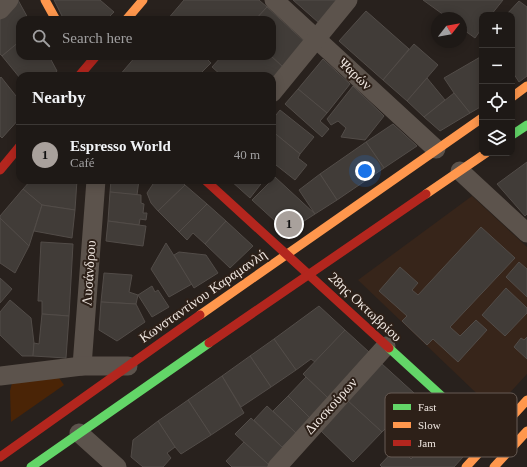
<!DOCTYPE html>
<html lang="en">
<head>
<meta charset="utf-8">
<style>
  :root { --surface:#1e1916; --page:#2b2623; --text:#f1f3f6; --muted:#a1a0a1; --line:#3c3835; --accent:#a9a19c }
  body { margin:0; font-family:Georgia,serif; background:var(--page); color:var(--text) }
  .controls { position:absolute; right:12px; top:12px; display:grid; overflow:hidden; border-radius:8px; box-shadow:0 2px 10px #0003 }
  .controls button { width:36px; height:36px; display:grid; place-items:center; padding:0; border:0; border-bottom:1px solid var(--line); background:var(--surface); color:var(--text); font:20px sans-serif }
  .compass { position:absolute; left:431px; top:12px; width:36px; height:36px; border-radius:50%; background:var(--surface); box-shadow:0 2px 10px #0003; rotate:59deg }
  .you { position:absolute; left:365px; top:171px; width:14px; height:14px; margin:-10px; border:3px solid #fff; border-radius:50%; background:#1a73e8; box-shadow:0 0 0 6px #1a73e833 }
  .badge { display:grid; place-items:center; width:26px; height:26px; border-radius:50%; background:var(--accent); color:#111; font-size:13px; font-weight:700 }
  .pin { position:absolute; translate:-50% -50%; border:2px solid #fff; box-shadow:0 1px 4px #0006 }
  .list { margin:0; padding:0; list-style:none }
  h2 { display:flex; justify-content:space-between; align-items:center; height:52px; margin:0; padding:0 16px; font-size:17px }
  h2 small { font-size:13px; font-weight:400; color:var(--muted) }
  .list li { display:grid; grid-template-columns:26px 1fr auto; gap:12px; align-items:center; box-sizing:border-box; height:60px; padding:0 16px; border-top:1px solid var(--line) }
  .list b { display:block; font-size:15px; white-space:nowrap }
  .list p { margin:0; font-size:13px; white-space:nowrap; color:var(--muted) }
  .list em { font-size:13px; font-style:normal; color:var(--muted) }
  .icon { flex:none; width:22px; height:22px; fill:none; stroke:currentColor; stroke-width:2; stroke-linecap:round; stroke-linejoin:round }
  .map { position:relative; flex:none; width:527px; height:467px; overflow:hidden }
  .search { position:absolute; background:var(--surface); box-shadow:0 2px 10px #0003; left:16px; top:16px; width:260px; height:44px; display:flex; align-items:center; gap:10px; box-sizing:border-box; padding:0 14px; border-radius:12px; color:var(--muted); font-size:15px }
  .panel { position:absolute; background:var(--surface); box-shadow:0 2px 10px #0003; left:16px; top:72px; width:260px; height:112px; border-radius:12px }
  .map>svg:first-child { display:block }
  .built { fill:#37251a }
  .green { fill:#4a2406 }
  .building { fill:#413c38; stroke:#524c48 }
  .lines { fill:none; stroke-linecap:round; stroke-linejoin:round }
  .street { stroke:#5c534c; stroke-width:19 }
  .fast { stroke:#63d668; stroke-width:9 }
  .slow { stroke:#ff974d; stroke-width:9 }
  .jam { stroke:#b3261e; stroke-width:9 }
  .labels { text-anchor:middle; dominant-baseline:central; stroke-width:4; stroke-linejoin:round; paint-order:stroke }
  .street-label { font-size:14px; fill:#efe6e0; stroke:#2d2018 }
  .key { fill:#2d2018; stroke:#675b54; stroke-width:1 }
  .key-label { font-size:11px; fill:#efe6e0 }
</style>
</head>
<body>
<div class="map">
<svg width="527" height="467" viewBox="0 0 527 467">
  <rect width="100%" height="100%" fill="#28211d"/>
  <polygon class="built" points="472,196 527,247 527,374 494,410 358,280"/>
  <polygon class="green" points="57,375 64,385 11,422 10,391 13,379"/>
  <g class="building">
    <polygon points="18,0 29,20 20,20 20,41 2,56 0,54 0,10"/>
    <polygon points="54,0 100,0 114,12 106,20 64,20"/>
    <polygon points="184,0 259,0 267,7 255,20 167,20"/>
    <polygon points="293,0 339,0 319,23"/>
    <polygon points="423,0 503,0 491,15 482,15 482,28 475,38 461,28 461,18 448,18"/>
    <polygon points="519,1 527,7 527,76 519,82 512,71 512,15 506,15"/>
    <polygon points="267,7 305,42 284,68 271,56 272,20 255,20"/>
    <polygon points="366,11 409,49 383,80 339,41"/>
    <polygon points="20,41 20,56 49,56 57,71 53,76 20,76 20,78 2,56"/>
    <polygon points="414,44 438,65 407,101 383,80"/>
    <polygon points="136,56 204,56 211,63 198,76 119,76"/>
    <polygon points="222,56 271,56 284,68 272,83 272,76 222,76 212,67"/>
    <polygon points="482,56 482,106 470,113 454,93 444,78"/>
    <polygon points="323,59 350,84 327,113 298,89"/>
    <polygon points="1,77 20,101 20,118 2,138 0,136 0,78"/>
    <polygon points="427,78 445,100 424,117 407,101"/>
    <polygon points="353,86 384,116 365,140 341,137 346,128 338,121 331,125 327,119"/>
    <polygon points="298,89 327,113 320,121 329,129 322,137 285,104"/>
    <polygon points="454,93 470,113 440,131 424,117"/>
    <polygon points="280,110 314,137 300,154 272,131 272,120"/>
    <polygon points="393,124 417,146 384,168 366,142"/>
    <polygon points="272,131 300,154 298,158 307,165 295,180 276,165 272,171"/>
    <polygon points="366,142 384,168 337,200 320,174"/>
    <polygon points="527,162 527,214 525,216 497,184"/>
    <polygon points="320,174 337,200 315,214 299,190"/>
    <polygon points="275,177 315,214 287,232 252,200"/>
    <polygon points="31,180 77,180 75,210 42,205 23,189"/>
    <polygon points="111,180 139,180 137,195 110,192"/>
    <polygon points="161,180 180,180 185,185 158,211 151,203 147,193 155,181 158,183"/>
    <polygon points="230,180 264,180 250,198"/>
    <polygon points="185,185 207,204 179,232 158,211"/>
    <polygon points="23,189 42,205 29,246 0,218 0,216"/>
    <polygon points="110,192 141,195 141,203 144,204 143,213 147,213 146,220 140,219 139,225 108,221"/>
    <polygon points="207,204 226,221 205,244 193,233 187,240 179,232"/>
    <polygon points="42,205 75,210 72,238 34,231"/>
    <polygon points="0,218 29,246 15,273 0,263"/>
    <polygon points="108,221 146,226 143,246 106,241"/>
    <polygon points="226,221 253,246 230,268 205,244"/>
    <polygon points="481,227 515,258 450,327 460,336 476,320 487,330 458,362 433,339 427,345 402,321 407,316 379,291 400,267 418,283 412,290 418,295"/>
    <polygon points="41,242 73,244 69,316 42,314 42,301 38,301"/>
    <polygon points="166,243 192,284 169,297 151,269"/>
    <polygon points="179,252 206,255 218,273 194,288 174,255"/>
    <polygon points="519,262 527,269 527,297 506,277"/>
    <polygon points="104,273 132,275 129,292 138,295 136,304 101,302"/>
    <polygon points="0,278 12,289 0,303"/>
    <polygon points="152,286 155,292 158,290 169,307 152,317 138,295"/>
    <polygon points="506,288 527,308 527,313 505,336 482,315"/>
    <polygon points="10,300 31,318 34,343 33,356 22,356 0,335 0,312"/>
    <polygon points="101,302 136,304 145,322 117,341 99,330"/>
    <polygon points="319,306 345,330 315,362 311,359 296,370 274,339"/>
    <polygon points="42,314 69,316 66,358 33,356 34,343 39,344"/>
    <polygon points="345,330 369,352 328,398 303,374"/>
    <polygon points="527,337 527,359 514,347 521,338 524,340"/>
    <polygon points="274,339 296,370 271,387 250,356"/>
    <polygon points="250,356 271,387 241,407 222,376"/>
    <polygon points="381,363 425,403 397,434 388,426 382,432 347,400"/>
    <polygon points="222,376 244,413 211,435 188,400"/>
    <polygon points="306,377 328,398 310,418 288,396"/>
    <polygon points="288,396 310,418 296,433 273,411"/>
    <polygon points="188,400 211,435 181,454 175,447 158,421"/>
    <polygon points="347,400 382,432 353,462 320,430"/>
    <polygon points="425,403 472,447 454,467 382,467 380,465 398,446 411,459 416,454 396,435"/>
    <polygon points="267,406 296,433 282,447 254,420"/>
    <polygon points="251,418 284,449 269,465 235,434"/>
    <polygon points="158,421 175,447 167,453 171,458 163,467 143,467 131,457 133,440"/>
    <polygon points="244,442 269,465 267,467 232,467 226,461"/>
  </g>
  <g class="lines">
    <g class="street">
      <polyline points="274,0 436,149"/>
      <polyline points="0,10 9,0"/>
      <polyline points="272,93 348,0"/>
      <polyline points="460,171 527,233"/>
      <polyline points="82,366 96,180"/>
      <polyline points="0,376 82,366 128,366"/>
      <polyline points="79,433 117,467"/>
      <polyline points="277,467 386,346"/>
    </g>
    <g class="fast">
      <polyline points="512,135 527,125"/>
      <polyline points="389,348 505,454"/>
      <polyline points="31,467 209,343"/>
    </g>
    <g class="slow">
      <polyline points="45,0 56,20"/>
      <polyline points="126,20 143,0"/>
      <polyline points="512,97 527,86"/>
      <polyline points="426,194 486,153"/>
      <polyline points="200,315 482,118"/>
      <polyline points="466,467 527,400"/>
      <polyline points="494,467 527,431"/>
    </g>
    <g class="jam">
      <polyline points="79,76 96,56"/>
      <polyline points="0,170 20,146"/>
      <polyline points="205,180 389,348"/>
      <polyline points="209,343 426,194"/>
      <polyline points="0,457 200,315"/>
    </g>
  </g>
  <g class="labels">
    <g class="street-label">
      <text transform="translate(355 74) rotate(43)">Ψαρών</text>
      <text transform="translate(89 273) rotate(-86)">Λυσάνδρου</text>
      <text transform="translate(203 296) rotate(-35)">Κωνσταντίνου Καραμανλή</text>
      <text transform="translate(365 307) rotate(43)">28ης Οκτωβρίου</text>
      <text transform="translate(331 406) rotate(-48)">Διοσκούρων</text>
    </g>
  </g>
  <rect x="385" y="393" width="132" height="64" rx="6" class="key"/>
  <rect x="393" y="404" width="18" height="6" fill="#63d668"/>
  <rect x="393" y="422" width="18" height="6" fill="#ff974d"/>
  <rect x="393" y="440" width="18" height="6" fill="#b3261e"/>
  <g class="key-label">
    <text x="418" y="411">Fast</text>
    <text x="418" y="429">Slow</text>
    <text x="418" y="447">Jam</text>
  </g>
</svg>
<div class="controls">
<button>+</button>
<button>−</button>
<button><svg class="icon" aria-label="locate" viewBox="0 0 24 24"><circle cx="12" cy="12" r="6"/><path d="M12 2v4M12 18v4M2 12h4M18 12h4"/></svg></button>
<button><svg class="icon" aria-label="layers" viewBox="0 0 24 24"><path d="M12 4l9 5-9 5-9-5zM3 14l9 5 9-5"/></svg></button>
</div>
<svg class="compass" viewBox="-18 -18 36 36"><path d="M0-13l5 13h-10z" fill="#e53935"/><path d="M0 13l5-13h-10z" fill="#a1a0a1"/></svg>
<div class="you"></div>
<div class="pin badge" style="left:289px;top:224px">1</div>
<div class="search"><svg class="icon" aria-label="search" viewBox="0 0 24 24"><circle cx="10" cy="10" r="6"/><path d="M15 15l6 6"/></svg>Search here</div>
<section class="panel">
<h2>Nearby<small></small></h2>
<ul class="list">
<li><span class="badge">1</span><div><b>Espresso World</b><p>Café</p></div><em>40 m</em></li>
</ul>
</section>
</div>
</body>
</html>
